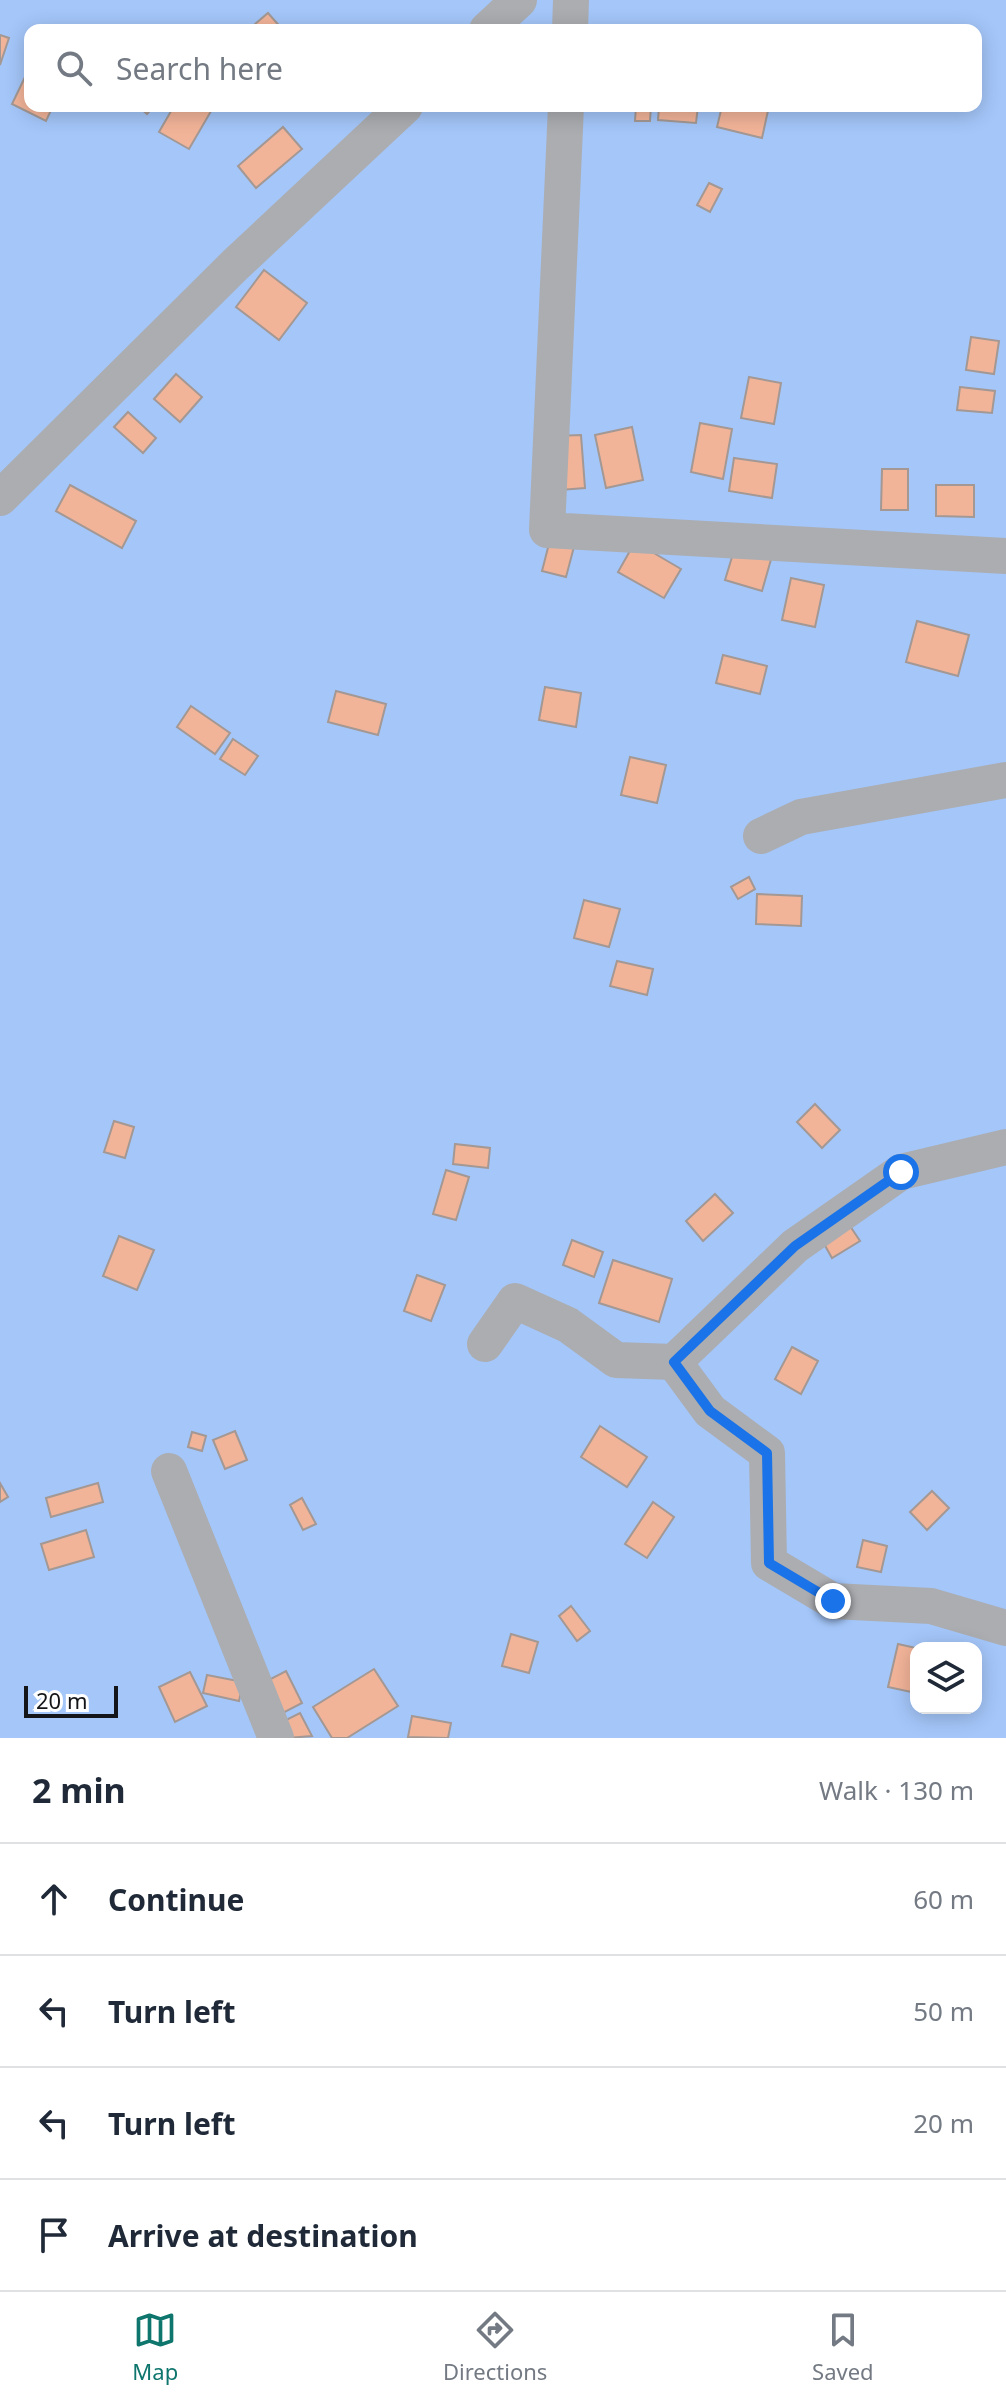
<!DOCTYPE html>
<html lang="en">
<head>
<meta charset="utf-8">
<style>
  :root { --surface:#fff; --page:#f6f6f7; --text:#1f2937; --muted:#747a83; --line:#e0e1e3; --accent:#0f766e }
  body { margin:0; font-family:"Noto Sans",sans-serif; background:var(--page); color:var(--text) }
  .controls { position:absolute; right:24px; bottom:24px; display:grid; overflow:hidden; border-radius:16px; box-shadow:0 4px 20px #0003 }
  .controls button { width:72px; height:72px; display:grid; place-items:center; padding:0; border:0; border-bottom:2px solid var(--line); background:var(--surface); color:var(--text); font:40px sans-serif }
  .scale { position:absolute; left:24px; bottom:20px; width:94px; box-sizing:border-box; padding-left:8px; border:4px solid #131518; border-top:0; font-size:22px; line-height:28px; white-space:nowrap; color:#131518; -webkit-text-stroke:6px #fff; paint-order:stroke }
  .stop { position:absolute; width:24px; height:24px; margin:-18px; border:6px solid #1a73e8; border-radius:50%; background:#fff }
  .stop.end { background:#1a73e8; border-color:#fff; box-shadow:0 2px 8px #0008 }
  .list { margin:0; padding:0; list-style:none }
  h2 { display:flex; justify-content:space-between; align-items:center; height:104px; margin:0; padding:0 32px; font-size:34px }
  h2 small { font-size:26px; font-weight:400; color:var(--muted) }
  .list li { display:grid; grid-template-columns:52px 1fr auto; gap:24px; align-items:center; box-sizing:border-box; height:112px; padding:0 32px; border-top:2px solid var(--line) }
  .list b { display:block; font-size:30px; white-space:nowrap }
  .list em { font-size:26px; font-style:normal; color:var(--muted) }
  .icon { flex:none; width:44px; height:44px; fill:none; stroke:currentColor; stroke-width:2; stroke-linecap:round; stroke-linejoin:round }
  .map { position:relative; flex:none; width:1006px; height:1738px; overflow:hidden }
  .search { position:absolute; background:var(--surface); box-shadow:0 4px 20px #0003; left:24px; right:24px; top:24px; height:88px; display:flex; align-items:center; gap:20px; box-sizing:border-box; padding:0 28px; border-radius:16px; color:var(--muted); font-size:30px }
  .sheet { height:552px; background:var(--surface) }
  nav { display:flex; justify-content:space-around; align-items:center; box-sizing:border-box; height:112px; border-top:2px solid var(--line); background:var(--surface); font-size:22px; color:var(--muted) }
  nav a { display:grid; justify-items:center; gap:4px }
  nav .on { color:var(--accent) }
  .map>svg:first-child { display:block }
  .forest { fill:#a4c6f9; fill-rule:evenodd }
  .building { fill:#f2b499; stroke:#a39894; stroke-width:2 }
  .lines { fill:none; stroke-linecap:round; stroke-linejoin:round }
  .minor { stroke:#abadb1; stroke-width:36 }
  .route { stroke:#1a73e8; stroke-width:10 }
</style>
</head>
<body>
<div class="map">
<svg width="1006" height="1738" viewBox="0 0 1006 1738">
  <rect width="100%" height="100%" fill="#fafbfd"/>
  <path class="forest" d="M0 0H1006V1738H0ZM30 30H976V106H30ZM916 1648H976V1708H916Z"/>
  <g class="building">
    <polygon points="268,13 283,30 248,30"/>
    <polygon points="0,35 9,38 0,65"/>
    <polygon points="25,77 30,80 30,106 53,106 46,121 12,104"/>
    <polygon points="138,106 154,106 147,114"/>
    <polygon points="174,106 214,106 189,149 159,132"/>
    <polygon points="636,106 651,106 650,121 635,121"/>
    <polygon points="659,106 698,106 696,123 658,120"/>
    <polygon points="722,106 769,106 762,138 717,127"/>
    <polygon points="283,127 302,149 256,188 238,166"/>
    <polygon points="709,183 722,189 710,212 697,205"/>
    <polygon points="264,270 307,303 279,340 236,307"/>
    <polygon points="971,337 999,341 994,374 966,370"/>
    <polygon points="176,374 202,397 180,422 154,399"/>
    <polygon points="749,377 781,383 774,424 741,418"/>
    <polygon points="960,387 995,391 992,413 957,410"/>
    <polygon points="128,412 156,438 143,453 114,427"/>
    <polygon points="700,423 732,429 723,479 691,472"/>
    <polygon points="632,427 643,480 606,488 595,435"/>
    <polygon points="581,435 585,488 560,490 556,436"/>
    <polygon points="734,458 777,464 772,498 729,491"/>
    <polygon points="882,469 908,469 908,510 881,510"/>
    <polygon points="70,485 136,521 122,548 56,511"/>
    <polygon points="936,485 974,485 974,517 936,516"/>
    <polygon points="551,536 575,543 566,577 542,571"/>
    <polygon points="635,542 681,569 664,598 618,572"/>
    <polygon points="736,544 772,556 762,591 725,580"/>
    <polygon points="791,578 824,585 815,627 782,620"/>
    <polygon points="917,621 969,635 958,676 906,662"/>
    <polygon points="723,655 767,666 760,694 716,683"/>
    <polygon points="545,687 581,693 576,727 539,720"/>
    <polygon points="336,691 386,704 378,735 328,722"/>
    <polygon points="191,706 230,733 215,754 177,727"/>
    <polygon points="233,739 258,756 245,775 220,759"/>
    <polygon points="630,757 666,765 657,803 621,795"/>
    <polygon points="749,877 755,889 738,899 731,887"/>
    <polygon points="757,894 802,896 801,926 756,924"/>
    <polygon points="584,900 620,909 609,947 574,938"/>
    <polygon points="617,961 653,969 647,995 610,986"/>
    <polygon points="815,1104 840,1130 822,1148 797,1122"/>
    <polygon points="114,1121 134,1127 125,1158 104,1152"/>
    <polygon points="455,1144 490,1148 488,1168 453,1164"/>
    <polygon points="446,1170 469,1177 456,1220 433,1214"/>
    <polygon points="715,1194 733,1213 703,1241 686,1221"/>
    <polygon points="850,1226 860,1241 832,1258 823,1242"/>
    <polygon points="119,1236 154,1250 137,1290 103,1276"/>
    <polygon points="572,1240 603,1252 594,1277 563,1265"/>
    <polygon points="613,1260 672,1279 659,1322 599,1303"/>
    <polygon points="417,1275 445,1285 431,1321 404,1311"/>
    <polygon points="792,1347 818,1361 801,1394 775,1379"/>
    <polygon points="600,1426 647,1457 627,1487 581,1457"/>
    <polygon points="235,1431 247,1460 225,1469 213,1440"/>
    <polygon points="192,1432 206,1436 202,1451 188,1447"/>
    <polygon points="0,1483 8,1497 0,1502"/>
    <polygon points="98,1483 103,1502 51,1517 46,1498"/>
    <polygon points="932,1491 949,1508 927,1530 910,1512"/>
    <polygon points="302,1498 316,1524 303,1530 290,1505"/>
    <polygon points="653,1502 674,1517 647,1558 625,1544"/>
    <polygon points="86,1530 94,1557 49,1570 41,1544"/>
    <polygon points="863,1540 887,1546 881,1572 857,1567"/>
    <polygon points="571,1606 590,1631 577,1641 559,1616"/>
    <polygon points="511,1634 538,1642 529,1673 502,1666"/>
    <polygon points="898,1644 916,1648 916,1693 888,1687"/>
    <polygon points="374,1669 398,1706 347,1738 332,1738 313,1707"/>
    <polygon points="286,1671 302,1703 277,1716 261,1684"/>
    <polygon points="190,1672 207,1706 175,1722 159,1687"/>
    <polygon points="207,1675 243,1682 239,1701 203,1693"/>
    <polygon points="300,1713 312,1736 287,1738 280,1723"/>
    <polygon points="412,1716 451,1723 448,1738 408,1737"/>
  </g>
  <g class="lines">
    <g class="minor">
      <polyline points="487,30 519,0"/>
      <polyline points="570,30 571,0"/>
      <polyline points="566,106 547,530 1006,556"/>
      <polyline points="0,498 235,265 405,106"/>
      <polyline points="761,836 801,817 1006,780"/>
      <polyline points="485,1344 515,1301 568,1325 616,1360 674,1362 795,1246 901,1172 1006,1147"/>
      <polyline points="674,1362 710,1411 767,1453 769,1563 833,1601 931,1606 1006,1628"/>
      <polyline points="169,1471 276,1738"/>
    </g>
  </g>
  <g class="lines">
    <polyline class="route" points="833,1601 769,1563 767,1453 710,1411 674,1362 795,1246 901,1172"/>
  </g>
</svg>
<div class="controls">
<button><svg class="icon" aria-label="layers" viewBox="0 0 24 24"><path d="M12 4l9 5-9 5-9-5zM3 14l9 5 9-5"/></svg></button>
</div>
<div class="scale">20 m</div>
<div class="stop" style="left:901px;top:1172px"></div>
<div class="stop end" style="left:833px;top:1601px"></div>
<div class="search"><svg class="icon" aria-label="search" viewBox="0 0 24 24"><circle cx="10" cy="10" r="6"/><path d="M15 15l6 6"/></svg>Search here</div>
</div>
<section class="sheet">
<h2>2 min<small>Walk · 130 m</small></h2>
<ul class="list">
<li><svg class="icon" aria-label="ahead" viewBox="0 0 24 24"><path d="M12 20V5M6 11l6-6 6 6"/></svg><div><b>Continue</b></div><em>60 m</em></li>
<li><svg class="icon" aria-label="left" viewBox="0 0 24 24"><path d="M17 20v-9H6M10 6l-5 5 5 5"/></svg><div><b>Turn left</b></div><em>50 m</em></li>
<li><svg class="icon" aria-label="left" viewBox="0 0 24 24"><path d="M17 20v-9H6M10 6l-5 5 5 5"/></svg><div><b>Turn left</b></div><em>20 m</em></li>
<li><svg class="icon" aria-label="arrive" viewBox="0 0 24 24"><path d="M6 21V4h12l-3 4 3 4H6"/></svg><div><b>Arrive at destination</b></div></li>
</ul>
</section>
<nav>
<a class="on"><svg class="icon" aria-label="map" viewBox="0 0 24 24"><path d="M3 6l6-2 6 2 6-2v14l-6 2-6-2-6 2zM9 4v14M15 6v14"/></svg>Map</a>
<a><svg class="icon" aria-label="directions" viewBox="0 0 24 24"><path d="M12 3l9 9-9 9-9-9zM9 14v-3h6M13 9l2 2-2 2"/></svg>Directions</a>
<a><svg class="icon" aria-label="saved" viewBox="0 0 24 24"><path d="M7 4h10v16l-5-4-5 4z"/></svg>Saved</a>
</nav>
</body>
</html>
